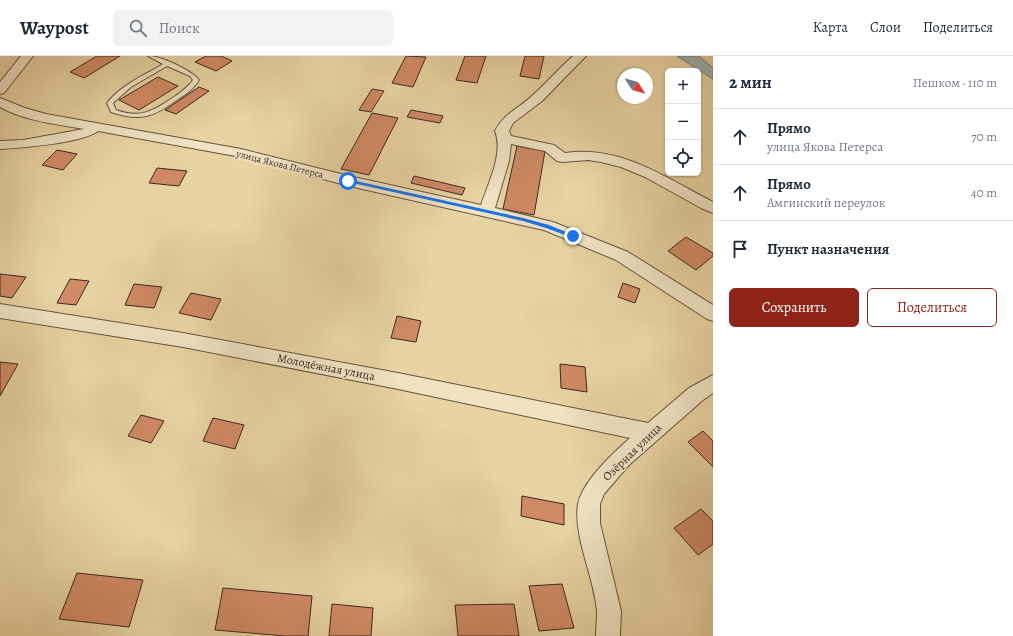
<!DOCTYPE html>
<html lang="ru">
<head>
<meta charset="utf-8">
<style>
  :root { --surface:#fff; --page:#f2f2f3; --text:#1f2937; --muted:#747a83; --line:#e0e1e3; --accent:#8f2418 }
  body { margin:0; font-family:Alegreya,serif; background:var(--page); color:var(--text) }
  .controls { position:absolute; right:12px; top:12px; display:grid; overflow:hidden; border-radius:6px; box-shadow:0 1px 3px #0004 }
  .controls button { width:36px; height:36px; display:grid; place-items:center; padding:0; border:0; border-bottom:1px solid var(--line); background:var(--surface); color:var(--text); font:20px sans-serif }
  .compass { position:absolute; left:617px; top:12px; width:36px; height:36px; border-radius:50%; background:var(--surface); box-shadow:0 1px 3px #0004; rotate:126deg }
  .stop { position:absolute; width:12px; height:12px; margin:-9px; border:3px solid #1a73e8; border-radius:50%; background:#fff }
  .stop.end { background:#1a73e8; border-color:#fff; box-shadow:0 1px 4px #0008 }
  .list { margin:0; padding:0; list-style:none }
  h2 { display:flex; justify-content:space-between; align-items:center; height:52px; margin:0; padding:0 16px; font-size:17px }
  h2 small { font-size:13px; font-weight:400; color:var(--muted) }
  .list li { display:grid; grid-template-columns:26px 1fr auto; gap:12px; align-items:center; box-sizing:border-box; height:56px; padding:0 16px; border-top:1px solid var(--line) }
  .list b { display:block; font-size:15px; white-space:nowrap }
  .list p { margin:0; font-size:13px; white-space:nowrap; color:var(--muted) }
  .list em { font-size:13px; font-style:normal; color:var(--muted) }
  .actions { display:flex; gap:8px; padding:12px 16px }
  .actions a { flex:1; padding:9px 0; border:1px solid var(--accent); border-radius:6px; text-align:center; font-size:14px; color:var(--accent) }
  .actions .main { background:var(--accent); color:#fff }
  .icon { flex:none; width:22px; height:22px; fill:none; stroke:currentColor; stroke-width:2; stroke-linecap:round; stroke-linejoin:round }
  .map { position:relative; flex:none; width:713px; height:580px; overflow:hidden }
  header { display:flex; align-items:center; gap:24px; box-sizing:border-box; height:56px; padding:0 20px; background:var(--surface); border-bottom:1px solid var(--line) }
  header strong { font-size:19px }
  nav { display:flex; gap:22px; margin-inline-start:auto; font-size:14px }
  .search { width:280px; height:36px; background:var(--page); display:flex; align-items:center; gap:10px; box-sizing:border-box; padding:0 14px; border-radius:6px; color:var(--muted); font-size:15px }
  main { display:flex }
  aside { flex:1; background:var(--surface) }
  .map>svg:first-child { display:block }
  .water { fill:#9bb5b0; stroke:#757d77 }
  .building { fill:#d08a65; stroke:#3b2922 }
  .lines { fill:none; stroke-linecap:round; stroke-linejoin:round }
  .lane-casing { stroke:#665442; stroke-width:2 }
  .street-casing { stroke:#665442; stroke-width:2 }
  .lane { fill:#f0e2c3; fill-rule:evenodd }
  .street { fill:#f0e2c3; fill-rule:evenodd }
  .route { fill:#1a73e8 }
  .labels { text-anchor:middle; dominant-baseline:central; stroke-width:3.5; stroke-linejoin:round; paint-order:stroke }
  .far-street-label { font-size:10px; fill:#3b2922; stroke:#f0e2c3 }
  .street-label { font-size:12px; fill:#3b2922; stroke:#f0e2c3 }
</style>
</head>
<body>
<header>
<strong>Waypost</strong>
<div class="search"><svg class="icon" aria-label="search" viewBox="0 0 24 24"><circle cx="10" cy="10" r="6"/><path d="M15 15l6 6"/></svg>Поиск</div>
<nav><a>Карта</a><a>Слои</a><a>Поделиться</a></nav>
</header>
<main>
<div class="map">
<svg width="713" height="580" viewBox="0 0 713 580">
  <rect width="100%" height="100%" fill="#e8d3a2"/>
  <filter id="stains"><feTurbulence type="fractalNoise" baseFrequency=".005" numOctaves="4"/><feColorMatrix values="0 0 0 0 .2 0 0 0 0 .09 0 0 0 0 .02 0 0 0 .5 -.17"/></filter>
  <radialGradient id="worn" r=".72"><stop offset=".6" stop-color="#630" stop-opacity="0"/><stop offset="1" stop-color="#630" stop-opacity=".3"/></radialGradient>
  <polygon class="water" points="677,0 699,0 713,12 713,23"/>
  <g class="building">
    <polygon points="97,0 120,0 84,22 70,16"/>
    <polygon points="206,0 221,0 232,5 216,15 195,6"/>
    <polygon points="406,0 426,1 413,31 392,27"/>
    <polygon points="465,0 486,0 477,27 456,24"/>
    <polygon points="525,0 544,0 539,23 520,20"/>
    <polygon points="158,21 178,30 139,54 119,44"/>
    <polygon points="199,31 209,35 176,58 165,54"/>
    <polygon points="372,33 384,35 371,56 359,54"/>
    <polygon points="411,54 443,60 440,67 407,61"/>
    <polygon points="372,57 398,62 369,119 341,113"/>
    <polygon points="517,90 545,95 534,159 503,153"/>
    <polygon points="57,94 77,98 63,114 42,109"/>
    <polygon points="157,112 187,115 179,130 149,127"/>
    <polygon points="414,120 465,132 462,139 411,127"/>
    <polygon points="686,181 713,197 713,200 696,214 668,195"/>
    <polygon points="0,218 26,221 12,242 0,240"/>
    <polygon points="70,223 89,225 76,249 57,247"/>
    <polygon points="623,227 640,233 635,247 618,241"/>
    <polygon points="134,228 162,231 154,252 125,249"/>
    <polygon points="191,237 221,243 211,264 179,257"/>
    <polygon points="397,260 421,265 416,286 391,282"/>
    <polygon points="0,306 18,308 0,340"/>
    <polygon points="560,308 585,311 587,336 561,332"/>
    <polygon points="141,359 164,365 151,387 128,380"/>
    <polygon points="213,362 244,369 235,393 203,385"/>
    <polygon points="703,375 713,385 713,411 688,386"/>
    <polygon points="522,440 564,448 564,469 521,460"/>
    <polygon points="701,453 713,465 713,488 698,499 674,472"/>
    <polygon points="77,517 143,524 129,571 59,563"/>
    <polygon points="562,528 574,572 539,575 529,530"/>
    <polygon points="223,532 312,540 308,580 285,580 215,574"/>
    <polygon points="332,548 373,552 371,580 329,580"/>
    <polygon points="514,548 519,580 458,580 455,549"/>
  </g>
  <g class="lines">
    <g class="lane-casing">
      <path id="lane" d="M148 0C161 0 191 14 199 24 194 33 186 38 178 43 154 61 140 66 111 56L107 47C121 29 143 20 163 8ZM167 10 190 20 193 24C188 31 181 36 174 41 153 55 141 63 116 54L113 47 131 31Z"/>
    </g>
    <g class="street-casing">
      <g id="street">
        <polygon points="21,0 33,0 4,37 0,38 0,26"/>
        <path d="M573 0H586L542 45 513 67 509 75 511 80 554 89 565 97C621 89 666 122 713 146V157L701 152 645 121 621 111 601 106 588 104 562 106 557 105 545 95 511 88 509 105 495 152 553 166 628 196 713 249V265L707 263 616 204 544 174 349 130 241 101 98 75C83 87 20 92 0 93V85L23 84 84 73C56 68 25 65 0 51V42L25 52 46 58 241 93 349 120 481 149C488 128 504 97 495 75 504 57 520 52 533 39 547 27 559 12 573 0Z"/>
        <path d="M0 248 183 277 398 317 648 367 689 332 713 319V337L703 344 629 409 604 438 600 448V467L621 555 620 580H596C596 572 597 564 597 556 595 523 573 481 578 448 582 426 614 396 630 382L398 333 183 291 0 262Z"/>
      </g>
    </g>
    <use href="#lane" class="lane"/>
    <use href="#street" class="street"/>
  </g>
  <polygon class="route" points="347,123 523,162 549,169 576,180 573,182 546,172 523,165 348,126 346,125"/>
  <g class="labels">
    <g class="far-street-label">
      <text transform="translate(280 108) rotate(14)">улица Якова Петерса</text>
    </g>
    <g class="street-label">
      <text transform="translate(326 311) rotate(11)">Молодёжная улица</text>
      <text transform="translate(632 396) rotate(-44)">Озёрная улица</text>
    </g>
  </g>
  <rect width="100%" height="100%" filter="url(#stains)"/>
  <rect width="100%" height="100%" fill="url(#worn)"/>
</svg>
<div class="controls">
<button>+</button>
<button>−</button>
<button><svg class="icon" aria-label="locate" viewBox="0 0 24 24"><circle cx="12" cy="12" r="6"/><path d="M12 2v4M12 18v4M2 12h4M18 12h4"/></svg></button>
</div>
<svg class="compass" viewBox="-18 -18 36 36"><path d="M0-13l5 13h-10z" fill="#e53935"/><path d="M0 13l5-13h-10z" fill="#747a83"/></svg>
<div class="stop" style="left:348px;top:125px"></div>
<div class="stop end" style="left:573px;top:180px"></div>
</div>
<aside>
<h2>2 мин<small>Пешком · 110 m</small></h2>
<ul class="list">
<li><svg class="icon" aria-label="ahead" viewBox="0 0 24 24"><path d="M12 20V5M6 11l6-6 6 6"/></svg><div><b>Прямо</b><p>улица Якова Петерса</p></div><em>70 m</em></li>
<li><svg class="icon" aria-label="ahead" viewBox="0 0 24 24"><path d="M12 20V5M6 11l6-6 6 6"/></svg><div><b>Прямо</b><p>Амгинский переулок</p></div><em>40 m</em></li>
<li><svg class="icon" aria-label="arrive" viewBox="0 0 24 24"><path d="M6 21V4h12l-3 4 3 4H6"/></svg><div><b>Пункт назначения</b></div></li>
</ul>
<div class="actions"><a class="main">Сохранить</a><a>Поделиться</a></div>
</aside>
</main>
</body>
</html>
